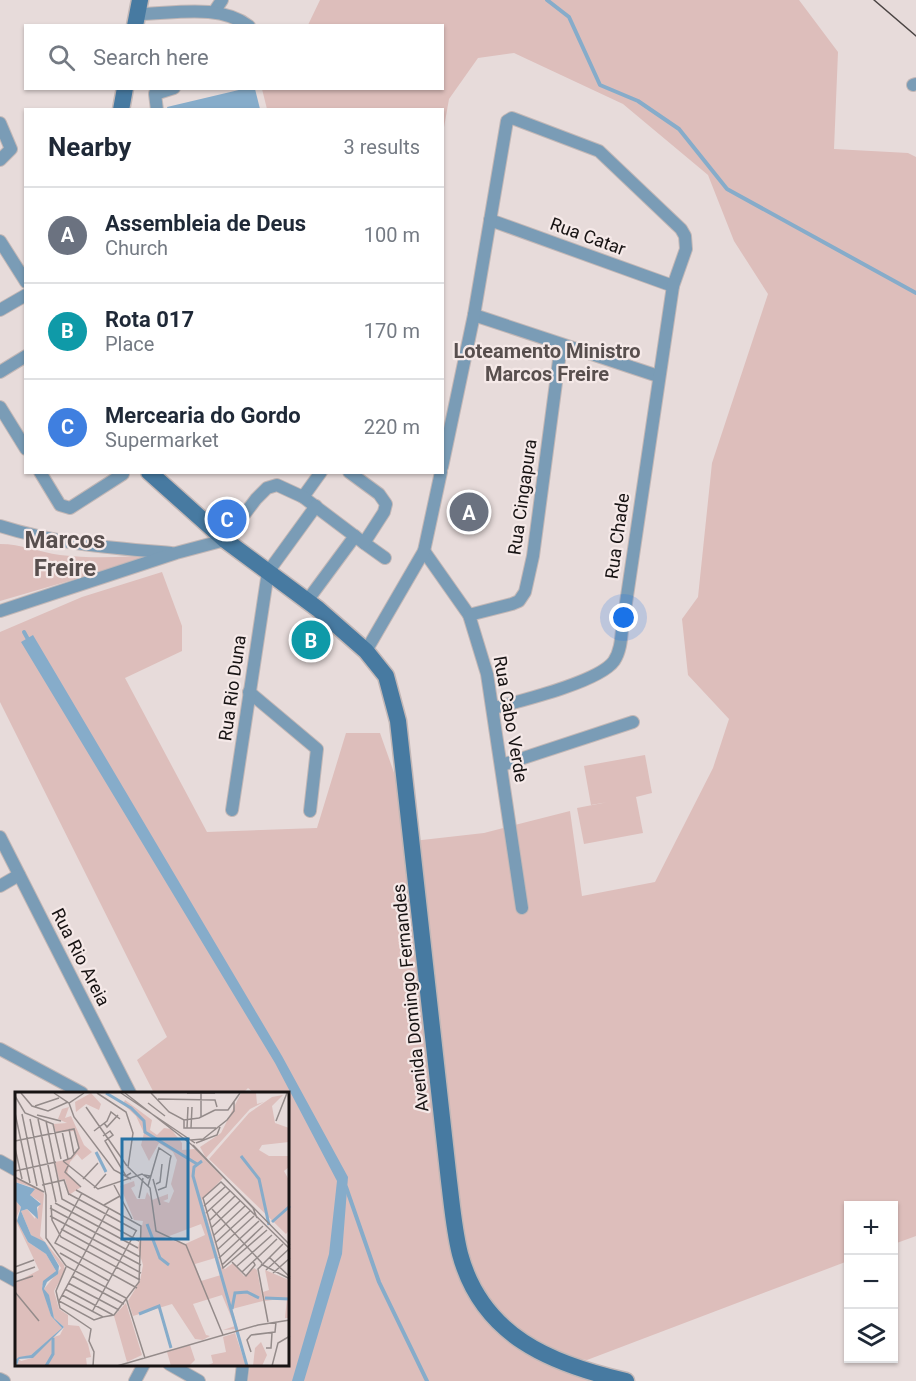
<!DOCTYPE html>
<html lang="en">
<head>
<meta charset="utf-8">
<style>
  :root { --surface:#fff; --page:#f6f6f7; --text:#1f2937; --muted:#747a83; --line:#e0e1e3; --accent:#2563eb }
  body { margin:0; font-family:Roboto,sans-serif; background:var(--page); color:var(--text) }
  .controls { position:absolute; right:18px; bottom:18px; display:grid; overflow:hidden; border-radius:0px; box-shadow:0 2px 4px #0004 }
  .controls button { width:54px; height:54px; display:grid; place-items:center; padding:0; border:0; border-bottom:2px solid var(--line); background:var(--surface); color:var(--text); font:30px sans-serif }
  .you { position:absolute; left:624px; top:618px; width:21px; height:21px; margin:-15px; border:4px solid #fff; border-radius:50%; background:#1a73e8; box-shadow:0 0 0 9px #1a73e833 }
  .badge { display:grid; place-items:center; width:39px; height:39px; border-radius:50%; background:var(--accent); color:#fff; font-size:20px; font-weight:700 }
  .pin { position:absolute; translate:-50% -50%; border:3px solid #fff; box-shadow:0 2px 6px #0006 }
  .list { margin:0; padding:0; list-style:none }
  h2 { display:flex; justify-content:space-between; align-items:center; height:78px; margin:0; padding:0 24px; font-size:26px }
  h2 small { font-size:20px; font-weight:400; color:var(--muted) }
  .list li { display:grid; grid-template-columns:39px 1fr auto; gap:18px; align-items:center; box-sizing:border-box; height:96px; padding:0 24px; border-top:2px solid var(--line) }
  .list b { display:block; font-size:22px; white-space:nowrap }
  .list p { margin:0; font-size:20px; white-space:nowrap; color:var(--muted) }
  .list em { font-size:20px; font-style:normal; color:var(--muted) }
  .icon { flex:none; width:33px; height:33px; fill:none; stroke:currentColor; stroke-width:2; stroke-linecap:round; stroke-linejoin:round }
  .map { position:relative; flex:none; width:916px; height:1381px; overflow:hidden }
  .search { position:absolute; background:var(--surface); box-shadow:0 2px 4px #0004; left:24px; top:24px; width:420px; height:66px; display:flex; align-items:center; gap:15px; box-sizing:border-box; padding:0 21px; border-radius:0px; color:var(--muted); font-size:22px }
  .panel { position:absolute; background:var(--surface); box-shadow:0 2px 4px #0004; left:24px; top:108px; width:420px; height:366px; border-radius:0px }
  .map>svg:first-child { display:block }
  .green { fill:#ddbebb }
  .water { fill:#86acca }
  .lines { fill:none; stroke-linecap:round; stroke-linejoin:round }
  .stream { stroke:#86acca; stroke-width:4 }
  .minor-casing { stroke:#c2b7b6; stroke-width:14 }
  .secondary-casing { stroke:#c2b7b6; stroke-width:19 }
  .minor { stroke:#7a9cb6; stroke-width:12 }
  .secondary { stroke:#477aa1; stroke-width:16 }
  .tram { stroke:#4b4544; stroke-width:1.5 }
  .labels { text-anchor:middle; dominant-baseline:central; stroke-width:4.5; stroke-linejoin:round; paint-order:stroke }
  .street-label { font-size:18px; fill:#171313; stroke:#f5e9e8 }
  .neighbourhood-label { font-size:20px; font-weight:bold; fill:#584f4e; stroke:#f5e9e8 }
  .district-label { font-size:24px; font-weight:bold; fill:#584f4e; stroke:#f5e9e8 }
  .inset-river { fill:none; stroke:#86acca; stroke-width:3 }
  .inset-road { fill:none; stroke:#948b8a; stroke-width:1.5 }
  .view { fill:#2672a5; fill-opacity:0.15; stroke:#2672a5; stroke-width:3 }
  .inset-edge { fill:none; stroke:#171313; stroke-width:3 }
</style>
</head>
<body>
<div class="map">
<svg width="916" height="1381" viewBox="0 0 916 1381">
  <rect width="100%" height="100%" fill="#e7dbda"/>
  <g class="green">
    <polygon points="320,0 799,0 838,52 834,149 908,153 916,157 916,1236 894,1244 894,1206 848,1206 848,1261 587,1360 546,1355 626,1381 248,1381 250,1365 288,1364 288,1093 254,1093 248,1088 243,1093 154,1093 137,1060 167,1037 0,702 0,632 82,597 162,572 182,626 182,651 125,678 207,832 317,828 346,733 380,733 410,818 413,841 484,833 570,811 582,896 655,882 713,768 729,719 688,675 682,619 698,597 712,463 768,294 734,241 708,175 623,104 514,53 478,58 449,99 443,133 442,110 267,109 262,89 442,88 442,26 308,25"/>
    <path d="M0 544C21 544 39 552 60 555 93 559 125 557 158 555L0 601Z"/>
    <polygon points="645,755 652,793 636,797 643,833 584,844 577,808 608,802 591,805 584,766"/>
  </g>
  <g class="water">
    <polygon points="255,89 260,109 168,110 167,107 243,89"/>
    <polygon points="33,635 282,1056 348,1177 342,1254 304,1381 292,1381 329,1254 337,1181 275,1063 21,642"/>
  </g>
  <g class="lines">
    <g class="stream">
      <polyline points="547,0 569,17 600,85 638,101 679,129 727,189 916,293"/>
      <polyline points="24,632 30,643"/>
      <polyline points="346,1187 379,1282 427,1381"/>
    </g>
    <g class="minor-casing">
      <g id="minor">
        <polyline points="214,12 222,0"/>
        <path d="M137 14C173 14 218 3 249 26"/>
        <polyline points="913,85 916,84"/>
        <polyline points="157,110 155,94 174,88"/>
        <polyline points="0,123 11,149 0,160"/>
        <polyline points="490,220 673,286"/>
        <polyline points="0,241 26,282"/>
        <polyline points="0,310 26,295"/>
        <polyline points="474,315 658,376"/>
        <polyline points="0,372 26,356"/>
        <polyline points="0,407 26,449"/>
        <path d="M442 467 474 315 507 121 512 118 599 151 681 229 685 236 686 249 673 286 622 630C621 641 620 652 614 661 599 682 520 701 494 708"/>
        <polyline points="40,472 60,505 70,508 123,474"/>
        <polyline points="303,497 321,472"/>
        <path d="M0 526C56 544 113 548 171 553"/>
        <polyline points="364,543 385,558"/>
        <polyline points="424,551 469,615 487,674 522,908"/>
        <polyline points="307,601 355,536"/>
        <polyline points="0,611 176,553 225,540 256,499 267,488 277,485 303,497 364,543 384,512 386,504 379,494 349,472"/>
        <polyline points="469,615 512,604 519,601 525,592 533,556 561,345"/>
        <polyline points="366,651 424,551 441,472"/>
        <polyline points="249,692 317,749 310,811"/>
        <polyline points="502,765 633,722"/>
        <polyline points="232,810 268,572 316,506"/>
        <polyline points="0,837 130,1093"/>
        <polyline points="0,886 19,875"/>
        <polyline points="0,1049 82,1093"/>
        <polyline points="0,1161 16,1170"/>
        <polyline points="0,1272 16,1281"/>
        <polyline points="169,1364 199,1381"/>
        <polyline points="0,1379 4,1381"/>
        <polyline points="135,1381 144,1364"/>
        <polyline points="241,1381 243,1364"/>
      </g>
    </g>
    <g class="secondary-casing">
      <g id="secondary">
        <polyline points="135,26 140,0"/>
        <polyline points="121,110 125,88"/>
        <path d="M149 472 225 540 318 609 366 651 386 676 398 721 449 1181C452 1205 454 1230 460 1254 482 1336 551 1364 626 1381"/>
      </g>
    </g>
    <use href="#minor" class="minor"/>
    <use href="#secondary" class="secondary"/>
    <polyline class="tram" points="874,0 916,36"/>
  </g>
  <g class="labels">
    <g class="street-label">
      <text transform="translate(588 236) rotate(20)">Rua Catar</text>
      <text transform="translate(522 497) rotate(-82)">Rua Cingapura</text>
      <text transform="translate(617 536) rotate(-82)">Rua Chade</text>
      <text transform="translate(232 688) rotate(-82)">Rua Rio Duna</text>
      <text transform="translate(511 719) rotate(80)">Rua Cabo Verde</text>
      <text transform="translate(81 957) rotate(63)">Rua Rio Areia</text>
      <text transform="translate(410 998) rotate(-96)">Avenida Domingo Fernandes</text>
    </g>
    <g class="neighbourhood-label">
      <text x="547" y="351">Loteamento Ministro<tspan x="547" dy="23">Marcos Freire</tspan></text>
    </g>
    <g class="district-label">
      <text x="65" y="540">Marcos<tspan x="65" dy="28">Freire</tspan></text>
    </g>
  </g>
  <g transform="translate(15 1092)">
    <rect width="274" height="274" fill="#e7dbda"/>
    <path d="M76 1 86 12 84 18 71 12 61 20 60 10ZM226 1H241L242 12 249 10 235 17 191 66 185 55 206 41ZM268 3 257 14 260 31 274 36V50L247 53 244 58 254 64H274V75L269 79 275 90 274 138 271 142 194 67 234 21 257 5ZM110 8 137 28 135 38 142 43 149 36 156 37 167 51V58L180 57 208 86 187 108 206 175 210 177 218 171 229 184 239 176 242 178 248 209 217 217 223 237 208 238 220 234 207 203 178 212 191 243 195 244 188 248 180 247 157 212 118 224 113 209 125 189 128 173 123 156 128 129 119 128 105 94 119 89 120 94 116 96 122 107H130L132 100 137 108 153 102V107L148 109 154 111 159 99 156 92 162 68 158 60 144 51 134 69 126 53 129 41 121 24 108 12ZM186 132 190 143 170 152 149 146ZM200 166 206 183 186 189 180 172ZM54 15 50 26 56 24 69 53 77 60 67 68 62 62 55 70 52 82 66 95 54 103 50 87 44 88 40 70 55 67 64 57 60 39 41 40 38 32 52 31 43 27 47 17ZM0 85 25 97 29 102 25 144 49 173 50 179 39 199 44 217 53 223V233L64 234 73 252 76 265 71 266 72 274H2L4 267 6 269 17 266 35 247 16 263 4 266 0 268V191L24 178 0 127V108L6 115 1 126 13 150 31 162 41 179 27 194 36 224 47 236 36 246 45 243 49 235 39 226 29 197 46 176 30 151 16 143 6 119 12 117 20 127 25 110 15 103 17 95 0 90ZM250 178 274 188V226H270L272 206 250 209 248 200 254 198ZM111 211 127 263 112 270 99 224ZM220 241 231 274H191L198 271 196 263 211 260 208 245ZM246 250 252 263 247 274H238L240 256ZM175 253 180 268 174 274H156L152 260Z" fill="#ddbebb" fill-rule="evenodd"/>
    <path d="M0 90 20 97 15 103 26 112 22 115 23 127 12 117 6 119 16 143 30 150 44 174 43 182 32 190 29 197 34 203 39 226 49 235 18 266 4 267 2 274 0 268 4 265 16 263 47 236 36 224 27 197 28 189 41 179 31 162 13 150 2 129 6 115 0 108Z" fill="#86acca"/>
    <path class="inset-river" d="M91 1 116 16 129 29 130 40 182 72M81 60 91 80M226 64 244 87 254 133M187 69 179 75 178 84 232 274M257 130 275 114M132 132 145 166 154 173M250 206 275 207M217 217 220 201 232 200 244 206M124 222 144 214 156 256M31 274 38 262V246"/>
    <path class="inset-road" d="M6 1 17 14 33 19 53 10M39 1 54 11 69 1M82 1 111 20 118 41 113 75 135 96 141 139 171 153 208 243M106 1 180 51M110 1 177 53 275 153M136 1 154 20 169 28 184 26 200 18M172 1H200M186 1V25M0 4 10 21 38 32 46 67M143 7 200 8 202 15M54 11 59 25 99 78 116 87M133 11 150 24M20 14 44 6M71 15 112 74M200 18H213L225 1M0 21 15 91M7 22 22 94M22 23 46 29M15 27 31 103V146L51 174 111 206 130 266M23 27 41 110M169 28V36H201M31 29 47 107 124 149M261 29 272 1M89 31 92 35 103 23M172 36 173 15M176 36 177 15M54 37 59 62M47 39 53 67M79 39 92 29 96 20 105 27M88 44 95 39 98 43 90 49 111 84 116 81M176 48 188 47 212 28 219 19V9M0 49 59 37 64 56 56 66 48 69M181 51 202 43 205 35M178 53 238 116 242 126M0 56 7 87M48 69 83 97 127 82 133 86 135 84 129 83M53 74 50 80 66 95M0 79 41 70M0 85 29 100M68 87 83 71M138 87 145 113M141 92 145 90 147 72M27 93 49 88 54 103M99 93 117 127M133 94 144 56 156 64 155 68M79 96 91 82M143 98 151 95 155 68M67 101 40 151 122 196M54 102 122 139M124 106 128 86M40 111 123 156M36 113 37 128 46 145 125 188M89 113 105 104M189 114 211 94M35 116 125 165M197 117 247 171M191 121 215 99M35 124 126 173M194 129 220 104M196 136 225 109M46 137 126 181M252 138 208 176 188 106 206 90 275 157M198 144 230 114M200 151 235 119M202 158 239 124M45 161 94 189M254 165 275 185M204 166 244 129M217 170 231 184 240 173 238 169M246 172 275 187M207 173 248 134M222 174 257 143M0 175 19 168M51 175 41 199 45 216 76 237 74 249 79 260 78 274M251 178 274 157M227 180 262 147M258 181 275 166M0 182 20 175M57 184 109 212M0 190 18 184M53 191 104 218M50 197 98 223M0 200 24 229M47 203 88 225 99 223 124 190 126 134 61 98M77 220 121 139M88 225 79 228 44 209 94 116M253 230 243 177 268 152M236 243 260 240 261 230M251 256H256L257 241M236 260 232 248 236 243M102 274 243 233 275 228M257 274 263 251 275 244"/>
    <path class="view" d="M107 47H173V147H107Z"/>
    <rect width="274" height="274" class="inset-edge"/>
  </g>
</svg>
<div class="controls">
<button>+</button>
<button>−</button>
<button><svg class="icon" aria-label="layers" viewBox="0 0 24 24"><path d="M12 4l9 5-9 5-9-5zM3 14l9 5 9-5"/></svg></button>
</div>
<div class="you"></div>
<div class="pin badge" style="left:469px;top:512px;background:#6b7280">A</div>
<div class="pin badge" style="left:311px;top:640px;background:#0f9aa8">B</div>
<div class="pin badge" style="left:227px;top:519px;background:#3f7fe0">C</div>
<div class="search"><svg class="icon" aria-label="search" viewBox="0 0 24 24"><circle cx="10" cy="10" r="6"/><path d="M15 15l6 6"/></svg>Search here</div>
<section class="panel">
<h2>Nearby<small>3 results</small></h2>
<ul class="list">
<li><span class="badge" style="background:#6b7280">A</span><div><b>Assembleia de Deus</b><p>Church</p></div><em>100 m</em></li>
<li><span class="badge" style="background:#0f9aa8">B</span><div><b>Rota 017</b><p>Place</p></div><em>170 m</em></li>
<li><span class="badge" style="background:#3f7fe0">C</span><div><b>Mercearia do Gordo</b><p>Supermarket</p></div><em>220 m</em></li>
</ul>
</section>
</div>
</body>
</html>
